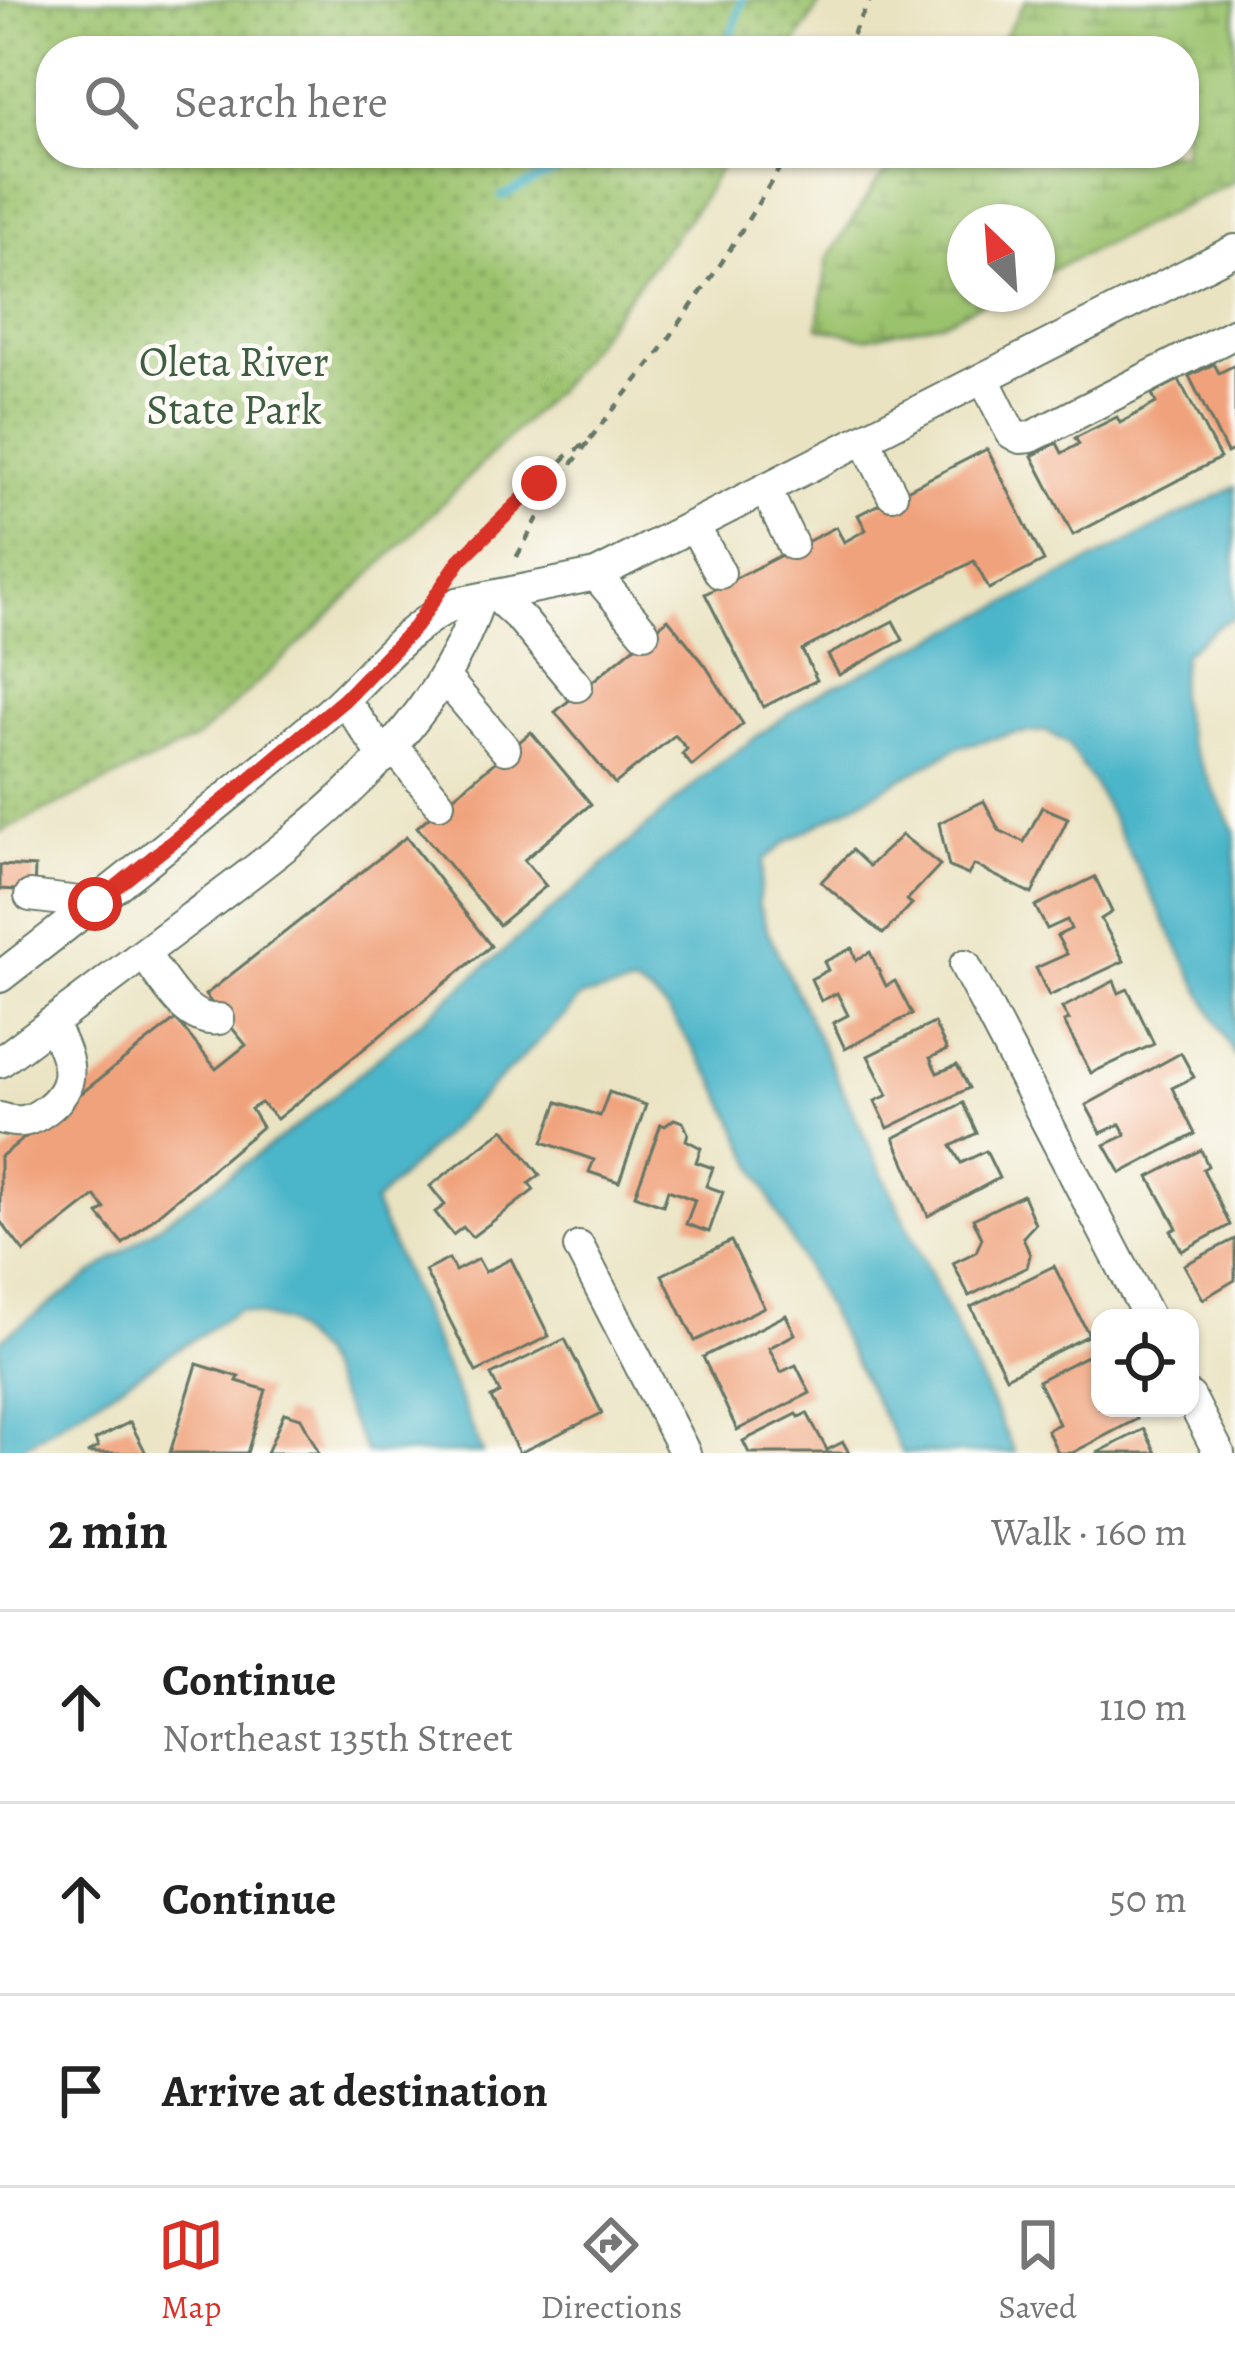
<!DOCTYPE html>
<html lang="en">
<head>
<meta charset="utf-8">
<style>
  :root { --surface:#fff; --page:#f6f6f6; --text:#222; --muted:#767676; --line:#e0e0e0; --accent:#d93025 }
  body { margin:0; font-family:Alegreya,serif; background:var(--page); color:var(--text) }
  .controls { position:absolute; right:36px; bottom:36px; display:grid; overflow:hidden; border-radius:24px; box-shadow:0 3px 9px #0004 }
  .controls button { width:108px; height:108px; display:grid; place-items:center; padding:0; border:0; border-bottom:3px solid var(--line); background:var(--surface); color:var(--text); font:60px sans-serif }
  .compass { position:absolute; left:947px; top:204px; width:108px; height:108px; border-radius:50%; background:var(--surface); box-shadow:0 3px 9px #0004; rotate:335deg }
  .stop { position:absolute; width:36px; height:36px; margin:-27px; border:9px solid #d93025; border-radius:50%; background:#fff }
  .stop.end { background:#d93025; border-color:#fff; box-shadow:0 3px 12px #0008 }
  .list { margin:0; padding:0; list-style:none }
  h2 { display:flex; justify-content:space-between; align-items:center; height:156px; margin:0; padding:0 48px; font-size:51px }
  h2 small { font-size:39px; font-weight:400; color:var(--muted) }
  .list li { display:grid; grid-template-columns:78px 1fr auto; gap:36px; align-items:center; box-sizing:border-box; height:192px; padding:0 48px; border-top:3px solid var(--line) }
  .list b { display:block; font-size:45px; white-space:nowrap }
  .list p { margin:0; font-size:39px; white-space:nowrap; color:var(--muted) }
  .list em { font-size:39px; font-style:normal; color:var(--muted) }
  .icon { flex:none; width:66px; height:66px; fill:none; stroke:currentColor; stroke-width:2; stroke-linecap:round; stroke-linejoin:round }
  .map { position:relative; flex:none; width:1235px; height:1453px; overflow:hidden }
  .search { position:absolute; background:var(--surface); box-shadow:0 3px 9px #0004; left:36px; right:36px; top:36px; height:132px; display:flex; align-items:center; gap:30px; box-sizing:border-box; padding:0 42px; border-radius:48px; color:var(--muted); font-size:45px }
  .sheet { height:732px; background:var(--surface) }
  nav { display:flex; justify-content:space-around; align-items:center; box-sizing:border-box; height:168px; border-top:3px solid var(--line); background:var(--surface); font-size:33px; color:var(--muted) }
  nav a { display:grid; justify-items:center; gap:6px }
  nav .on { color:var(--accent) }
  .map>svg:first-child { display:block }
  .wetland { fill:url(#wetland-marsh); stroke:#5d8050; stroke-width:3 }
  .park { fill:url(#park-dots); stroke:#5d8050; stroke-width:3 }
  .water { fill:#4cb5c9; stroke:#36797e; stroke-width:3 }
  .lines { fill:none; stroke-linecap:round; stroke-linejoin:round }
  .stream { stroke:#4cb5c9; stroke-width:8 }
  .building { fill:#f0a27c }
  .minor-casing { stroke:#676; stroke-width:34 }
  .path { stroke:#676; stroke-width:4.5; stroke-dasharray:9 9; stroke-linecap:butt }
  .minor { stroke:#fff; stroke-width:30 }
  .route { stroke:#d93025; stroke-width:15 }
  .labels { text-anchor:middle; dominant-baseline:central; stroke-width:9; stroke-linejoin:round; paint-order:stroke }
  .park-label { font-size:42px; fill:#3e5e42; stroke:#fdfcf7 }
</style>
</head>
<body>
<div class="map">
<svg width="1235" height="1453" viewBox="0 0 1235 1453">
  <defs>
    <pattern id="wetland-marsh" width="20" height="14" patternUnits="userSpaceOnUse" patternTransform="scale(3)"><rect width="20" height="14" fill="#9bc26d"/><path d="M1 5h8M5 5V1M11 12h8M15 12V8" fill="none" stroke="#7e9f5a"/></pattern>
    <pattern id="park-dots" width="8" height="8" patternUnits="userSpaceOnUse" patternTransform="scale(3)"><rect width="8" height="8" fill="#9bc26d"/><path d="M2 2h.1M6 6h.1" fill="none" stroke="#7e9f5a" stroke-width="1.8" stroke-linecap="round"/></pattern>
  </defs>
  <rect width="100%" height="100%" fill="#fdfcf7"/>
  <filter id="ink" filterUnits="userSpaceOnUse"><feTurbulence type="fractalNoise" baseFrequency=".00833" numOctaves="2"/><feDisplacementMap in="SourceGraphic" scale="24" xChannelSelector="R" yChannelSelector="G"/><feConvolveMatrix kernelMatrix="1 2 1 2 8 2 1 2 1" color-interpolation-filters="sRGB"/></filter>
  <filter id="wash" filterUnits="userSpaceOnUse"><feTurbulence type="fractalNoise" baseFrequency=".004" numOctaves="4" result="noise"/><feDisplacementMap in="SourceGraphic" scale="48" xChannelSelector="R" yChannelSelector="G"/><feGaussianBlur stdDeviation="2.7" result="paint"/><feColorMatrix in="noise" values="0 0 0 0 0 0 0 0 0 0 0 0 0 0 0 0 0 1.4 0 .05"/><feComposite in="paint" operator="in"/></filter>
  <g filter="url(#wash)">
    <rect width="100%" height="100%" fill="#eae3c2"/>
    <polygon class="wetland" points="1026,0 1235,0 1235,181 1037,277 1037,222 965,222 965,294 1001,294 943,322 865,338 818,327 828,258 876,183 906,153 1184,153 1184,51 995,51"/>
    <polygon class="park" points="0,0 822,0 791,51 51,51 51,153 729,153 698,205 558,388 318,627 196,739 0,832"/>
    <polygon class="water" points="1235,487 1235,617 1219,625 1184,653 1178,696 1189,742 1235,831 1235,1057 1095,786 1068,744 1047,731 1011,734 961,746 788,841 764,860 758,903 768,932 1015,1453 902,1453 776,1211 715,1081 668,1011 653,996 634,986 580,997 566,1014 374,1203 483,1453 366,1453 318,1354 285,1322 239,1310 13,1453 0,1453 0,1340 300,1124 580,886 711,770 807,700 1018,598"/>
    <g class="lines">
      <g class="stream">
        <polyline points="722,51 732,33 742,0"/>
        <polyline points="502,196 595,153"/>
      </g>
    </g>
    <g id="blocks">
      <g class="building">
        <polygon points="1214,364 1219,373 1235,365 1235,449 1227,453 1189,376"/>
        <polygon points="1179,380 1220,458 1073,535 1032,456 1057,443 1062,453 1079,444 1075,438 1117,417 1120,423 1156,403 1152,394"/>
        <polygon points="987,449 1044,561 989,589 974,561 802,650 817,680 763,707 705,594 836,527 844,542 866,530 858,515"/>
        <polygon points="668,619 705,665 743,724 692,766 682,754 687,749 675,735 615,784 555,712"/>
        <polygon points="893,621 903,640 839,675 828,655"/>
        <polygon points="531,732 591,804 524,860 546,886 499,925 417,827"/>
        <polygon points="984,801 999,830 1024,842 1042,807 1068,818 1032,894 974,865 968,875 949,867 939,823"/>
        <polygon points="902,835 940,865 907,900 912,904 883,934 821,882 852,850 869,866"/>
        <polygon points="406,837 491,946 277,1119 261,1103 251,1109 262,1127 123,1244 98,1214 105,1209 95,1196 24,1252 0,1221 0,1157 176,1019 216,1069 246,1045 205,995"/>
        <polygon points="0,865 35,867 34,891 0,889"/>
        <polygon points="1095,877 1112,912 1101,919 1124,961 1049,996 1036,968 1067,954 1057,936 1071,929 1067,920 1047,929 1035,906"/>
        <polygon points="852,948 856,960 870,952 886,986 895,981 912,1014 845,1049 833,1023 848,1015 837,993 821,1001 811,979 828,970 824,962"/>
        <polygon points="1114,981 1119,993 1128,989 1154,1044 1091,1073 1064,1022 1069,1020 1062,1008"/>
        <polygon points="934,1023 947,1050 930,1058 937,1073 957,1065 969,1088 888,1128 875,1101 888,1095 868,1056"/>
        <polygon points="1181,1053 1194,1077 1172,1088 1195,1134 1121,1173 1105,1145 1126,1135 1120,1124 1101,1133 1086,1105"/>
        <polygon points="609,1092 646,1105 619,1182 589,1172 594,1160 543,1142 558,1102 600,1116"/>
        <polygon points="963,1103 977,1133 951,1146 961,1163 986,1151 999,1178 928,1216 894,1138"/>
        <polygon points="674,1119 683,1122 688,1133 686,1140 701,1148 696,1162 713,1168 706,1186 723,1192 709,1232 686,1224 695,1200 668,1190 663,1205 635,1195 661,1124 665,1126"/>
        <polygon points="504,1129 540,1175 529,1183 534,1190 472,1237 463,1227 453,1235 435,1212 445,1205 430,1186"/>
        <polygon points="1201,1150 1208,1166 1203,1169 1230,1225 1182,1251 1171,1231 1177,1228 1149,1177"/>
        <polygon points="1023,1195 1035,1224 1023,1237 1030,1255 1027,1267 969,1296 953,1263 976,1252 982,1238 973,1219"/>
        <polygon points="1235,1239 1235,1280 1203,1299 1184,1265"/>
        <polygon points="731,1241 764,1307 695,1341 662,1275"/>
        <polygon points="449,1259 455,1271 478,1259 485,1272 511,1259 549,1336 476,1372 425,1271"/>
        <polygon points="1054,1266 1089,1335 1006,1377 971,1307"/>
        <polygon points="786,1315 795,1334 769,1348 781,1372 796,1365 810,1393 737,1430 703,1357"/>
        <polygon points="565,1339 602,1413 519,1453 491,1398 500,1393 491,1375"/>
        <polygon points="1100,1349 1100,1408 1132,1408 1137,1419 1072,1453 1058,1453 1047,1430 1059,1424 1038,1381"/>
        <polygon points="197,1364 239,1377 237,1381 266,1390 247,1453 170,1453"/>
        <polygon points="284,1413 301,1418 319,1453 267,1453"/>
        <polygon points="807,1413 827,1450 843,1442 849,1453 749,1453 743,1441 797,1414 799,1417"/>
        <polygon points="130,1422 146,1453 87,1453 98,1447 95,1440"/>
        <polygon points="1144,1429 1156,1453 1097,1453"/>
      </g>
    </g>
  </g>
  <g filter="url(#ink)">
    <use href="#blocks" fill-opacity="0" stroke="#676" stroke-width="3"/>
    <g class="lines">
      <g class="minor-casing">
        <g id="minor">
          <polyline points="984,379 1011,433 1020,438 1031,437 1235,333"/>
          <polyline points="865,440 892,494"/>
          <polyline points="766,490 792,544"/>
          <polyline points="694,526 720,573"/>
          <polyline points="596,575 644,632"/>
          <polyline points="496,596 522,620 577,686"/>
          <polyline points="444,677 505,749"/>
          <polyline points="344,700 385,757"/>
          <polyline points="393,746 439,803"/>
          <polyline points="30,896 95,904"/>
          <path d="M144 954C163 978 185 1024 219 1019"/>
          <polyline points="965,965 1149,1318"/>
          <path d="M0 977C110 892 218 806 325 716 369 679 403 627 457 603L596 575 1235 250"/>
          <path d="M0 1062C64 1014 128 966 192 917 306 832 432 741 479 601"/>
          <path d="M0 1118C19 1124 30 1122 46 1110 81 1084 69 1057 51 1023"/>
          <polyline points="579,1247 685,1453"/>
          <polyline points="1190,1397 1219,1453"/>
        </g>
      </g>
      <g class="path">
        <polyline points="844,51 870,0"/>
        <polyline points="590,439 661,350 722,262 789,153"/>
        <polyline points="449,577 460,560 567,456 589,441 553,490 515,560"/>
      </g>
      <use href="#minor" class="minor"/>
    </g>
  </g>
  <g class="lines" filter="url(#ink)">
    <polyline class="route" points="95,904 232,794 344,700 415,627 460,560 539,483"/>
  </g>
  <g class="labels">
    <g class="park-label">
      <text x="234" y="361">Oleta River<tspan x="234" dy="48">State Park</tspan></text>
    </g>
  </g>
</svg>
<div class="controls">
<button><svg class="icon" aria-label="locate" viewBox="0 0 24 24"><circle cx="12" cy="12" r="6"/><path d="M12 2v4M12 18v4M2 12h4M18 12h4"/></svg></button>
</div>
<svg class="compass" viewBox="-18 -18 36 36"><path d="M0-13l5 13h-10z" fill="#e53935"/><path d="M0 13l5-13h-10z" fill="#767676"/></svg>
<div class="stop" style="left:95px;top:904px"></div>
<div class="stop end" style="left:539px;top:483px"></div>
<div class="search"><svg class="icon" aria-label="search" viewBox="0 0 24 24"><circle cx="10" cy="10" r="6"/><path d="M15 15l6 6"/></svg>Search here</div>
</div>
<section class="sheet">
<h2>2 min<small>Walk · 160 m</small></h2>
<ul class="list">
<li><svg class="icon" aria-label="ahead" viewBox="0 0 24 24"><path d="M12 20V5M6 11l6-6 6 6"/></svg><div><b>Continue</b><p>Northeast 135th Street</p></div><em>110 m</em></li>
<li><svg class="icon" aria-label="ahead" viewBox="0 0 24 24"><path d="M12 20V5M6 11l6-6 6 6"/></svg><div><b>Continue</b></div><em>50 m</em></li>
<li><svg class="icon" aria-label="arrive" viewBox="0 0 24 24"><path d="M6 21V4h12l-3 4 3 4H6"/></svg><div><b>Arrive at destination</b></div></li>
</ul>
</section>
<nav>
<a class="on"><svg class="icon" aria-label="map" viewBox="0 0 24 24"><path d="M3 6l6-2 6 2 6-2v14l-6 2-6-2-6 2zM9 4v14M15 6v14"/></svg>Map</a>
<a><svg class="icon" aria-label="directions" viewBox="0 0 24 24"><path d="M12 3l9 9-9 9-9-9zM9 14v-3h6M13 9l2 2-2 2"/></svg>Directions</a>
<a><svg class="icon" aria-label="saved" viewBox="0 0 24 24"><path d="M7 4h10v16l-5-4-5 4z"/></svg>Saved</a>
</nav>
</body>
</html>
